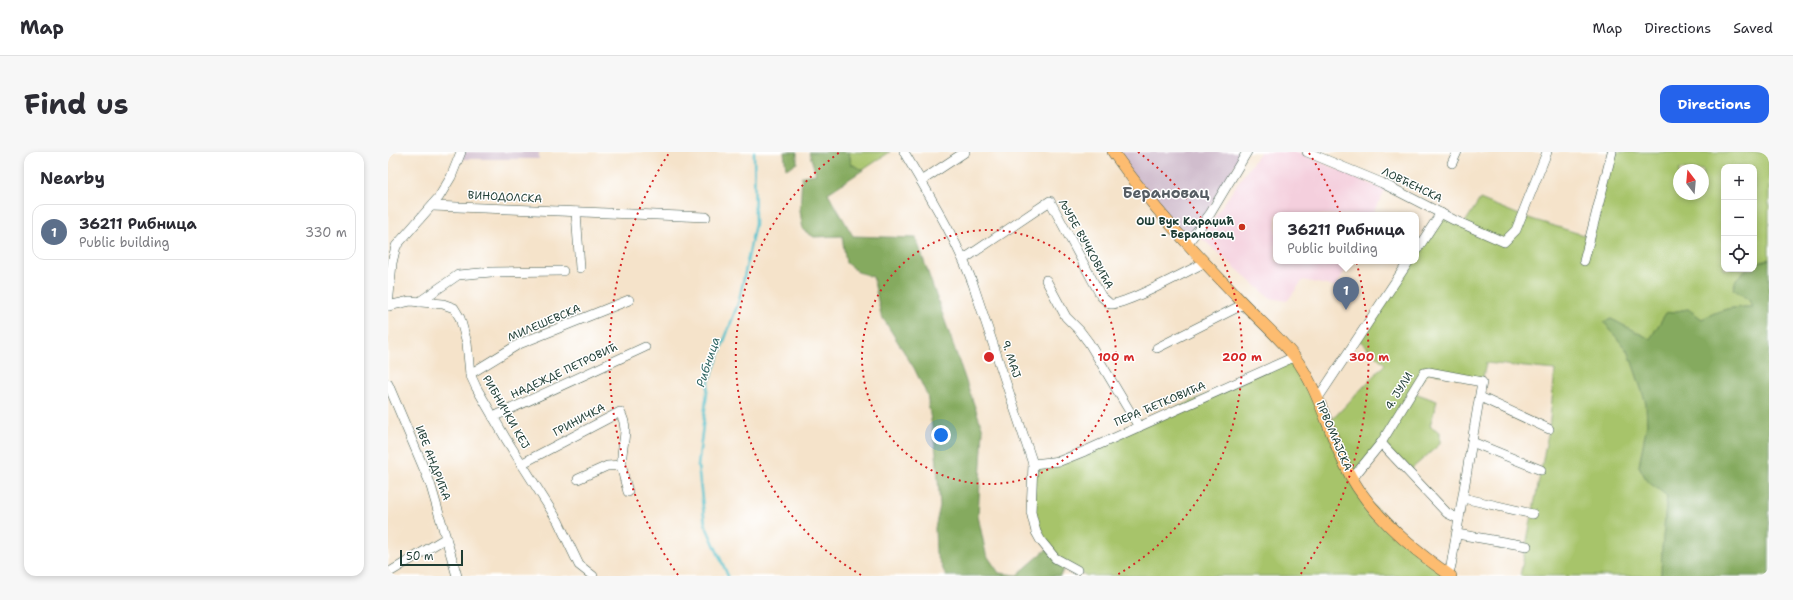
<!DOCTYPE html>
<html lang="en">
<head>
<meta charset="utf-8">
<style>
  :root { --surface:#fff; --page:#f7f7f7; --text:#2b2b33; --muted:#7c7c81; --line:#e1e1e2; --accent:#2563eb }
  body { margin:0; font-family:"Shantell Sans",sans-serif; background:var(--page); color:var(--text) }
  .controls { position:absolute; right:12px; top:12px; display:grid; overflow:hidden; border-radius:8px; box-shadow:0 2px 6px #0003 }
  .controls button { width:36px; height:36px; display:grid; place-items:center; padding:0; border:0; border-bottom:1px solid var(--line); background:var(--surface); color:var(--text); font:20px sans-serif }
  .compass { position:absolute; left:1285px; top:12px; width:36px; height:36px; border-radius:50%; background:var(--surface); box-shadow:0 2px 6px #0003; rotate:344deg }
  .scale { position:absolute; left:12px; bottom:10px; width:63px; box-sizing:border-box; padding-left:4px; border:2px solid #1f3d34; border-top:0; font-size:11px; line-height:14px; white-space:nowrap; color:#1f3d34; -webkit-text-stroke:3px #fff; paint-order:stroke }
  .you { position:absolute; left:553px; top:283px; width:14px; height:14px; margin:-10px; border:3px solid #fff; border-radius:50%; background:#1a73e8; box-shadow:0 0 0 6px #1a73e833 }
  .badge { display:grid; place-items:center; width:26px; height:26px; border-radius:50%; background:var(--accent); color:#fff; font-size:13px; font-weight:700 }
  .pin { position:absolute; translate:-50% -33px; filter:drop-shadow(0 1px 2px #0008) }
  .pin::after { content:''; position:absolute; top:21px; width:14px; height:12px; background:inherit; clip-path:polygon(0 0,100% 0,50% 100%) }
  .popup { position:absolute; left:885px; top:60px; width:146px; height:52px; box-sizing:border-box; display:grid; place-content:center; border-radius:8px; background:var(--surface); filter:drop-shadow(0 1px 3px #0005); font-size:13px; white-space:nowrap; color:var(--muted) }
  .popup b { font-size:15px; color:var(--text) }
  .popup::after { content:''; position:absolute; left:50%; top:100%; margin-left:-8px; border:8px solid transparent; border-top-color:var(--surface) }
  .list { margin:0; padding:0; list-style:none }
  h2 { display:flex; justify-content:space-between; align-items:center; height:52px; margin:0; padding:0 16px; font-size:17px }
  h2 small { font-size:13px; font-weight:400; color:var(--muted) }
  .list li { display:grid; grid-template-columns:26px 1fr auto; gap:12px; align-items:center; box-sizing:border-box; height:56px; margin:0 8px 8px; padding:0 8px; border:1px solid var(--line); border-radius:12px }
  .list b { display:block; font-size:15px; white-space:nowrap }
  .list p { margin:0; font-size:13px; white-space:nowrap; color:var(--muted) }
  .list em { font-size:13px; font-style:normal; color:var(--muted) }
  .icon { flex:none; width:22px; height:22px; fill:none; stroke:currentColor; stroke-width:2; stroke-linecap:round; stroke-linejoin:round }
  .map { position:relative; flex:none; width:1381px; height:424px; overflow:hidden; border-radius:12px }
  header { display:flex; align-items:center; gap:24px; box-sizing:border-box; height:56px; padding:0 20px; background:var(--surface); border-bottom:1px solid var(--line) }
  header strong { font-size:19px }
  nav { display:flex; gap:22px; margin-inline-start:auto; font-size:14px }
  .intro { display:flex; align-items:center; justify-content:space-between; box-sizing:border-box; height:96px; padding:0 24px }
  h1 { margin:0; font-size:28px }
  .button { padding:10px 18px; border-radius:12px; background:var(--accent); color:#fff; font-size:14px; font-weight:700 }
  main { display:flex; gap:24px; padding:0 24px }
  aside { flex:1; background:var(--surface); border-radius:12px; box-shadow:0 2px 6px #0003 }
  .map>svg:first-child { display:block }
  .built { fill:#f4cfdd }
  .industrial { fill:#d0bdcd }
  .green { fill:#a7c46b; stroke:#638050; fill-rule:evenodd }
  .forest { fill:#85aa5f; stroke:#52744a }
  .lines { fill:none; stroke-linecap:round; stroke-linejoin:round }
  .stream { stroke:#54c1cc; stroke-width:2.5 }
  .minor-casing { stroke:#3f564a; stroke-width:10 }
  .major-casing { stroke:#3f564a; stroke-width:12 }
  .minor { stroke:#fff; stroke-width:9 }
  .major { stroke:#fdbc6f; stroke-width:11 }
  .ring { fill:none; stroke:#d62828; stroke-width:2; stroke-dasharray:2 4 }
  .poi-dot { fill:#c8321e; stroke:#fff; stroke-width:1.5 }
  .labels { text-anchor:middle; dominant-baseline:central; stroke-width:3; stroke-linejoin:round; paint-order:stroke }
  .street-label { font-size:11px; fill:#1f3d34; stroke:#fff }
  .poi-label { font-size:11px; font-weight:bold; fill:#1f3d34; stroke:#fff; text-anchor:end }
  .water-label { font-size:12px; font-style:italic; fill:#2f6562; stroke:#fff }
  .district-label { font-size:15px; font-weight:bold; fill:#575e64; stroke:#fff }
  .centre { fill:#d62828; stroke:#fff; stroke-width:2 }
  .ring-label { font-size:12px; text-anchor:middle; font-weight:bold; fill:#d62828; stroke:#fff; stroke-width:3; stroke-linejoin:round; paint-order:stroke }
</style>
</head>
<body>
<header>
<strong>Map</strong>
<nav><a>Map</a><a>Directions</a><a>Saved</a></nav>
</header>
<div class="intro"><h1>Find us</h1><a class="button">Directions</a></div>
<main>
<aside>
<h2>Nearby<small></small></h2>
<ul class="list">
<li><span class="badge" style="background:#5c6f8a">1</span><div><b>36211 Рибница</b><p>Public building</p></div><em>330 m</em></li>
</ul>
</aside>
<div class="map">
<svg width="1381" height="424" viewBox="0 0 1381 424">
  <rect width="100%" height="100%" fill="#fff"/>
  <filter id="ink" filterUnits="userSpaceOnUse"><feTurbulence type="fractalNoise" baseFrequency=".025" numOctaves="2"/><feDisplacementMap in="SourceGraphic" scale="8" xChannelSelector="R" yChannelSelector="G"/><feConvolveMatrix kernelMatrix="1 2 1 2 8 2 1 2 1" color-interpolation-filters="sRGB"/></filter>
  <filter id="wash" filterUnits="userSpaceOnUse"><feTurbulence type="fractalNoise" baseFrequency=".012" numOctaves="4" result="noise"/><feDisplacementMap in="SourceGraphic" scale="16" xChannelSelector="R" yChannelSelector="G"/><feGaussianBlur stdDeviation="0.9" result="paint"/><feColorMatrix in="noise" values="0 0 0 0 0 0 0 0 0 0 0 0 0 0 0 0 0 1.4 0 .05"/><feComposite in="paint" operator="in"/></filter>
  <g filter="url(#wash)">
    <rect width="100%" height="100%" fill="#f5e3ca"/>
    <polygon class="built" points="872,0 910,0 997,38 984,63 888,63 888,109 962,109 948,135 915,128 899,149 882,146 812,85"/>
    <g class="industrial">
      <polygon points="73,0 151,0 151,7 71,7"/>
      <polygon points="726,0 855,0 799,92"/>
    </g>
    <g class="green">
      <polygon points="461,0 502,0 475,18 463,12"/>
      <path d="M1224 0H1381V107L1366 113V15H1336V117H1359L1348 127 1353 142 1361 148 1365 155C1343 155 1333 157 1314 167L1300 157 1278 161 1262 187 1223 167 1216 170 1241 201 1258 251 1259 272 1251 314 1259 329 1279 343 1274 397 1273 424H1132L1161 277 1167 218 1098 211 1094 230 1041 220 1024 240 1049 249 1042 274 1052 280V292L1020 320 993 291 964 327 978 347 1063 424H699L678 413 648 380 645 312 661 311 906 205 940 272 997 212 970 187 1021 109H1028V99L1053 61 1076 72 1092 47 1134 64 1202 85ZM1291 18H1315V42H1291Z"/>
    </g>
    <g class="forest">
      <polygon points="396,0 409,0 409,11 398,17"/>
      <polygon points="421,0 461,0 463,12 475,18 440,41 465,84 528,86 595,278 590,364 598,402 611,421 629,423 659,397 678,413 672,424 558,424 548,401 547,376 552,354 548,301 539,243 526,216 493,163 485,125 470,120 458,111 454,84 426,85 415,78 412,59 414,24 428,22"/>
      <path d="M1381 107V424H1273L1274 397 1279 344 1259 329 1251 314 1259 272 1258 251 1241 201 1216 170 1223 167 1262 187 1278 161 1300 157 1314 167C1333 157 1343 155 1364 155L1361 148 1345 137 1348 127 1359 117H1366V113Z"/>
    </g>
    <g class="lines">
      <polyline class="stream" points="340,424 317,372 310,314 320,232 351,149 367,72 366,0"/>
    </g>
  </g>
  <g filter="url(#ink)">
    <g class="lines">
      <g class="minor-casing">
        <g id="minor">
          <path d="M516 0C541 43 568 86 585 132L645 312 643 360 648 380 653 389 667 406 689 418"/>
          <polyline points="919,0 994,31 1066,68 1116,90 1128,78 1159,0"/>
          <polyline points="1064,11 1069,0"/>
          <polyline points="533,29 577,0"/>
          <polyline points="44,54 318,65"/>
          <polyline points="188,60 192,116"/>
          <polyline points="799,92 822,62 859,0"/>
          <polyline points="1028,99 1053,61"/>
          <path d="M576 107 662 49 713 144 722 152C738 153 799 119 816 111"/>
          <polyline points="1196,109 1224,0"/>
          <polyline points="658,128 678,165 692,179 701,191 751,275"/>
          <polyline points="31,150 70,123 103,120 175,119"/>
          <polyline points="0,154 22,149 55,152 66,156 72,166 79,191 82,222 88,235 118,287 170,369 191,413 205,424"/>
          <polyline points="0,154 4,111 8,94 51,45 63,25 73,0"/>
          <polyline points="769,196 856,152"/>
          <polyline points="82,222 131,192 241,148"/>
          <polyline points="0,232 42,331 69,424"/>
          <polyline points="1092,245 1161,277"/>
          <polyline points="930,246 1021,109"/>
          <polyline points="105,265 257,195"/>
          <polyline points="1084,290 1153,318"/>
          <polyline points="993,291 1059,361 1071,367"/>
          <path d="M133 312 232 260C243 280 232 292 234 313 234 322 238 331 240 340"/>
          <polyline points="645,312 672,309 697,299 906,205"/>
          <polyline points="190,327 219,314 234,313"/>
          <polyline points="964,327 993,291 1036,221 1041,220 1094,230 1063,414 1060,422"/>
          <polyline points="1075,346 1145,362"/>
          <polyline points="1069,382 1139,394"/>
          <polyline points="0,421 58,386"/>
        </g>
      </g>
      <g class="major-casing">
        <path id="major" d="M725 0C763 54 808 102 853 149 871 168 890 184 906 204 930 236 939 275 956 311 977 358 1021 395 1063 424"/>
      </g>
      <use href="#minor" class="minor"/>
      <use href="#major" class="major"/>
    </g>
  </g>
  <g class="ring">
    <circle cx="601" cy="205" r="127"/>
    <path d="M473 423A253 253 0 0 1 452 0M750 0A253 253 0 0 1 729 423"/>
    <path d="M290 423A380 380 0 0 1 281 1M921 1A380 380 0 0 1 912 423"/>
  </g>
  <circle class="poi-dot" cx="854" cy="75" r="4"/>
  <g class="labels">
    <g class="street-label">
      <text transform="translate(1024 33) rotate(26)">ЛОВЋЕНСКА</text>
      <text transform="translate(117 45) rotate(3)">ВИНОДОЛСКА</text>
      <text transform="translate(698 92) rotate(61)">ЉУБЕ ВУЧКОВИЋА</text>
      <text transform="translate(156 171) rotate(-23)">МИЛЕШЕВСКА</text>
      <text transform="translate(623 207) rotate(72)">9. МАЈ</text>
      <text transform="translate(176 219) rotate(-25)">НАДЕЖДЕ ПЕТРОВИЋ</text>
      <text transform="translate(1011 239) rotate(-58)">4. ЈУЛИ</text>
      <text transform="translate(772 252) rotate(-23)">ПЕРА ЋЕТКОВИЋА</text>
      <text transform="translate(118 260) rotate(60)">РИБНИЧКИ КЕЈ</text>
      <text transform="translate(191 268) rotate(-28)">ГРИНИЧКА</text>
      <text transform="translate(946 284) rotate(67)">ПРВОМАЈСКА</text>
      <text transform="translate(45 311) rotate(69)">ИВЕ АНДРИЋА</text>
    </g>
    <g class="poi-label">
      <text x="846" y="69">ОШ Вук Караџић<tspan x="846" dy="13">- Берановац</tspan></text>
    </g>
    <g class="water-label">
      <text transform="translate(320 210) rotate(-72)">Рибница</text>
    </g>
    <g class="district-label">
      <text x="778" y="41">Берановац</text>
    </g>
  </g>
  <circle cx="601" cy="205" r="6" class="centre"/>
  <g class="ring-label">
    <text x="728" y="209">100 m</text>
    <text x="854" y="209">200 m</text>
    <text x="981" y="209">300 m</text>
  </g>
</svg>
<div class="controls">
<button>+</button>
<button>−</button>
<button><svg class="icon" aria-label="locate" viewBox="0 0 24 24"><circle cx="12" cy="12" r="6"/><path d="M12 2v4M12 18v4M2 12h4M18 12h4"/></svg></button>
</div>
<svg class="compass" viewBox="-18 -18 36 36"><path d="M0-13l5 13h-10z" fill="#e53935"/><path d="M0 13l5-13h-10z" fill="#7c7c81"/></svg>
<div class="scale">50 m</div>
<div class="you"></div>
<div class="pin badge" style="left:958px;top:158px;background:#5c6f8a">1</div>
<div class="popup"><b>36211 Рибница</b>Public building</div>
</div>
</main>
</body>
</html>
